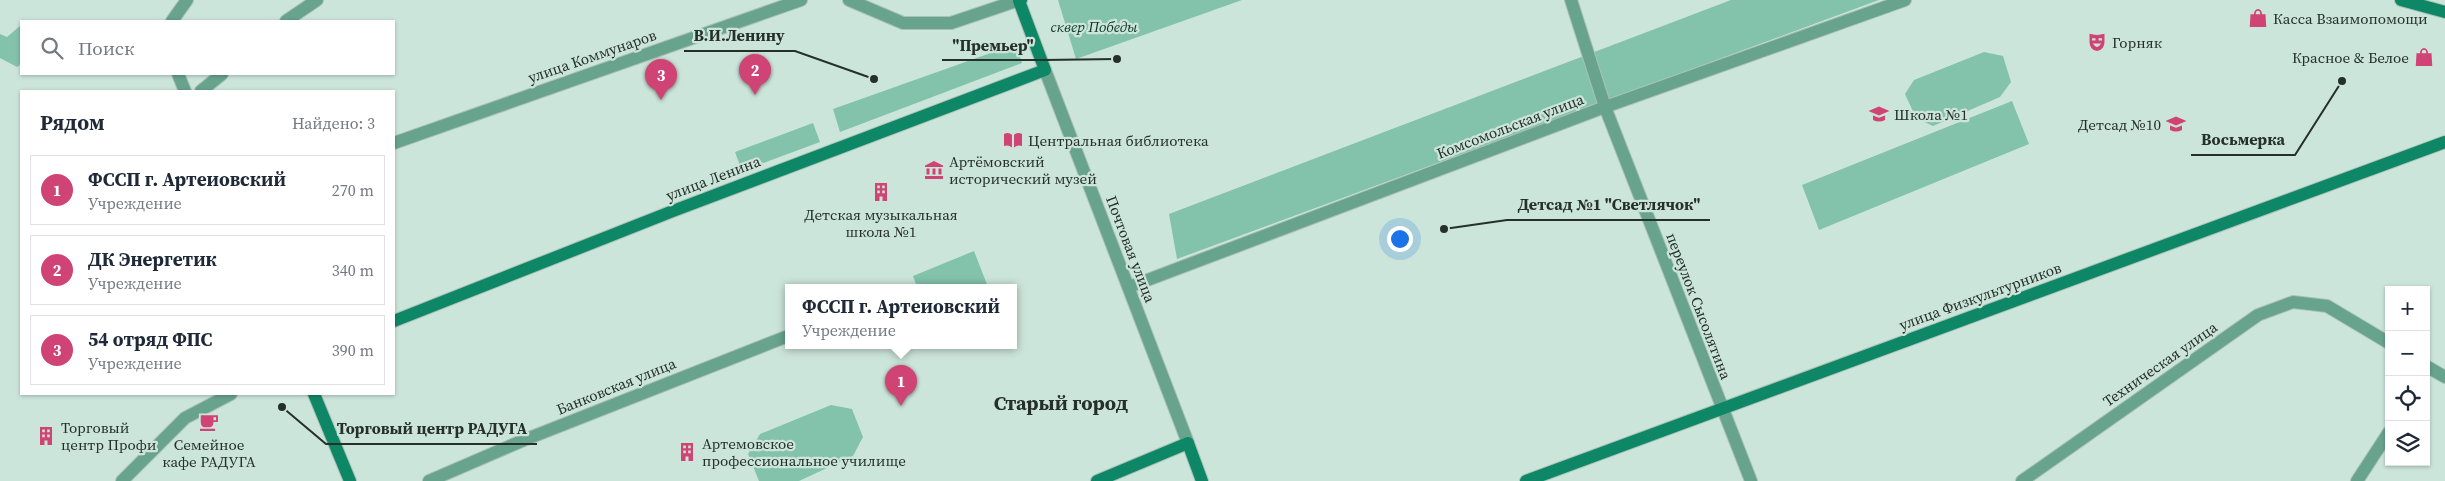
<!DOCTYPE html>
<html lang="ru">
<head>
<meta charset="utf-8">
<style>
  :root { --surface:#fff; --page:#f6f6f7; --text:#1f2937; --muted:#747a83; --line:#e0e1e3; --accent:#d04475 }
  body { margin:0; font-family:"Source Serif 4",serif; background:var(--page); color:var(--text) }
  .controls { position:absolute; right:15px; bottom:15px; display:grid; overflow:hidden; border-radius:0px; box-shadow:0 1px 4px #0004 }
  .controls button { width:45px; height:45px; display:grid; place-items:center; padding:0; border:0; border-bottom:1px solid var(--line); background:var(--surface); color:var(--text); font:25px sans-serif }
  .you { position:absolute; left:1399px; top:238px; width:18px; height:18px; margin:-12px; border:4px solid #fff; border-radius:50%; background:#1a73e8; box-shadow:0 0 0 8px #1a73e833 }
  .badge { display:grid; place-items:center; width:32px; height:32px; border-radius:50%; background:var(--accent); color:#fff; font-size:16px; font-weight:700 }
  .pin { position:absolute; translate:-50% -41px; filter:drop-shadow(0 1px 2px #0008) }
  .pin::after { content:''; position:absolute; top:26px; width:18px; height:15px; background:inherit; clip-path:polygon(0 0,100% 0,50% 100%) }
  .popup { position:absolute; left:785px; top:284px; width:232px; height:65px; box-sizing:border-box; display:grid; place-content:center; border-radius:0px; background:var(--surface); filter:drop-shadow(0 1px 4px #0005); font-size:16px; white-space:nowrap; color:var(--muted) }
  .popup b { font-size:19px; color:var(--text) }
  .popup::after { content:''; position:absolute; left:50%; top:100%; margin-left:-10px; border:10px solid transparent; border-top-color:var(--surface) }
  .list { margin:0; padding:0; list-style:none }
  h2 { display:flex; justify-content:space-between; align-items:center; height:65px; margin:0; padding:0 20px; font-size:21px }
  h2 small { font-size:16px; font-weight:400; color:var(--muted) }
  .list li { display:grid; grid-template-columns:32px 1fr auto; gap:15px; align-items:center; box-sizing:border-box; height:70px; margin:0 10px 10px; padding:0 10px; border:1px solid var(--line); border-radius:0px }
  .list b { display:block; font-size:19px; white-space:nowrap }
  .list p { margin:0; font-size:16px; white-space:nowrap; color:var(--muted) }
  .list em { font-size:16px; font-style:normal; color:var(--muted) }
  .icon { flex:none; width:28px; height:28px; fill:none; stroke:currentColor; stroke-width:2; stroke-linecap:round; stroke-linejoin:round }
  .map { position:relative; flex:none; width:2445px; height:481px; overflow:hidden }
  .search { position:absolute; background:var(--surface); box-shadow:0 1px 4px #0004; left:20px; top:20px; width:375px; height:55px; display:flex; align-items:center; gap:12px; box-sizing:border-box; padding:0 18px; border-radius:0px; color:var(--muted); font-size:19px }
  .panel { position:absolute; background:var(--surface); box-shadow:0 1px 4px #0004; left:20px; top:90px; width:375px; height:305px; border-radius:0px }
  .map>svg:first-child { display:block }
  .green { fill:#84c3ab }
  .lines { fill:none; stroke-linecap:round; stroke-linejoin:round }
  .street-casing { stroke:#abc1b7; stroke-width:14 }
  .secondary-casing { stroke:#abc1b7; stroke-width:14 }
  .street { stroke:#68a48d; stroke-width:12 }
  .secondary { stroke:#0e8767; stroke-width:12 }
  .labels { text-anchor:middle; dominant-baseline:central; stroke-width:4.5; stroke-linejoin:round; paint-order:stroke }
  .poi-label { font-size:15px; fill:#252f2b; stroke:#cce5da; text-anchor:start }
  .park-label { font-size:15px; font-style:italic; fill:#093426; stroke:#cce5da }
  .street-label { font-size:15px; fill:#252f2b; stroke:#cce5da }
  .district-label { font-size:20px; font-weight:bold; fill:#252f2b; stroke:#cce5da }
  .leader { fill:none; stroke:#252f2b; stroke-width:2 }
  .callout-dot { fill:#252f2b; stroke:#cce5da; stroke-width:2 }
  .callout-label { font-size:16px; text-anchor:middle; font-weight:bold; fill:#252f2b; stroke:#cce5da; stroke-width:4.5; stroke-linejoin:round; paint-order:stroke }
</style>
</head>
<body>
<div class="map">
<svg width="2445" height="481" viewBox="0 0 2445 481">
  <rect width="100%" height="100%" fill="#cce5da"/>
  <g class="green">
    <polygon points="1058,0 1242,0 1076,59"/>
    <polygon points="1731,0 1879,0 1177,259 1169,214"/>
    <polygon points="21,25 21,64 17,67 0,58 0,34 7,37"/>
    <polygon points="1016,44 1022,63 840,132 833,109"/>
    <polygon points="1984,52 2003,56 2011,82 2000,97 1933,126 1916,118 1905,94 1914,80"/>
    <polygon points="2012,101 2029,144 1819,230 1802,185"/>
    <polygon points="813,123 820,142 742,171 735,152"/>
    <polygon points="974,251 988,287 953,287 952,284 944,287 917,287 913,276"/>
    <polygon points="831,405 852,409 863,437 853,456 799,481 759,481 748,454 760,434"/>
  </g>
  <g class="lines">
    <g class="street-casing">
      <g id="street">
        <polyline points="849,0 903,23 951,23 1019,0"/>
        <polyline points="1571,0 1605,107 1751,481"/>
        <polyline points="172,21 187,0"/>
        <polyline points="286,21 317,0"/>
        <polyline points="1045,70 1188,443"/>
        <polyline points="178,74 185,91"/>
        <polyline points="201,91 222,74"/>
        <polyline points="394,143 801,0"/>
        <polyline points="1129,287 1605,107 1905,0"/>
        <polyline points="2426,366 2445,377"/>
        <polyline points="122,481 185,418 231,394"/>
        <polyline points="429,481 524,440 788,336"/>
        <polyline points="2022,481 2258,315 2293,302 2327,306 2389,343"/>
        <polyline points="2357,481 2389,432"/>
      </g>
    </g>
    <g class="secondary-casing">
      <g id="secondary">
        <polyline points="2401,0 2445,12"/>
        <polyline points="394,321 673,211 1045,70 1019,1 1021,0"/>
        <polyline points="314,394 350,481"/>
        <polyline points="1097,481 1188,443 1202,481"/>
        <polyline points="1526,481 2445,142"/>
      </g>
    </g>
    <use href="#street" class="street"/>
    <use href="#secondary" class="secondary"/>
  </g>
  <defs>
    <g id="shop-bare" transform="scale(1.5)"><path d="M-5-2.5h2.3a2.7 3.5 0 0 1 5.4 0H5L5.5 6h-11ZM-1.5-2.5h3a1.5 2.3 0 0 0-3 0Z" fill="#d04475" stroke="#cce5da" stroke-width="2.5" paint-order="stroke"/></g>
    <g id="theatre-bare" transform="scale(1.5)"><path d="M-5-5.5Q0-4 5-5.5V0Q5 5 0 6Q-5 5-5 0ZM-3.3-2.5H-1v1.5H-3.3ZM1-2.5H3.3v1.5H1ZM-2.8 1Q0 5.5 2.8 1Z" fill="#d04475" stroke="#cce5da" stroke-width="2.5" paint-order="stroke"/></g>
    <g id="school-bare" transform="scale(1.5)"><path d="M0-5L7-2L0 1L-7-2ZM-4 1L0 2.5L4 1V4Q0 6-4 4Z" fill="#d04475" stroke="#cce5da" stroke-width="2.5" paint-order="stroke"/></g>
    <g id="library-bare" transform="scale(1.5)"><path d="M-6-4Q-3-5.5-.7-3.5V5Q-3 3-6 4ZM6-4Q3-5.5 .7-3.5V5Q3 3 6 4Z" fill="#d04475" stroke="#cce5da" stroke-width="2.5" paint-order="stroke"/></g>
    <g id="museum-bare" transform="scale(1.5)"><path d="M0-6L6-3V-2H-6V-3ZM-5-1h2V3h-2ZM-1-1h2V3h-2ZM3-1h2V3H3ZM-6 4H6V6H-6Z" fill="#d04475" stroke="#cce5da" stroke-width="2.5" paint-order="stroke"/></g>
    <g id="building-bare" transform="scale(1.5)"><path d="M-4-6H4V6H1V3H-1V6H-4ZM-2.5-4.3h1.7v1.8h-1.7ZM.8-4.3h1.7v1.8H.8ZM-2.5-1h1.7V.8h-1.7ZM.8-1h1.7V.8H.8Z" fill="#d04475" stroke="#cce5da" stroke-width="2.5" paint-order="stroke"/></g>
    <g id="cafe-bare" transform="scale(1.5)"><path d="M-5.5-4.5H6V0H3Q3 3.5 0 3.5H-2.5Q-5.5 3.5-5.5 0ZM3-3.2v2h1.7v-2ZM-6 4.5H4V6H-6Z" fill="#d04475" stroke="#cce5da" stroke-width="2.5" paint-order="stroke"/></g>
  </defs>
  <g fill-rule="evenodd">
    <use href="#shop-bare" x="2258" y="18"/>
    <use href="#theatre-bare" x="2097" y="42"/>
    <use href="#shop-bare" x="2424" y="57"/>
    <use href="#school-bare" x="1879" y="114"/>
    <use href="#school-bare" x="2176" y="124"/>
    <use href="#library-bare" x="1013" y="140"/>
    <use href="#museum-bare" x="934" y="170"/>
    <use href="#building-bare" x="881" y="192"/>
    <use href="#cafe-bare" x="209" y="422"/>
    <use href="#building-bare" x="46" y="436"/>
    <use href="#building-bare" x="687" y="452"/>
  </g>
  <g class="labels">
    <g class="poi-label">
      <text x="2273" y="18">Касса Взаимопомощи</text>
      <text x="2112" y="42">Горняк</text>
      <text x="2409" y="57" text-anchor="end">Красное &amp; Белое</text>
      <text x="1894" y="114">Школа №1</text>
      <text x="2161" y="124" text-anchor="end">Детсад №10</text>
      <text x="1028" y="140">Центральная библиотека</text>
      <text x="949" y="161">Артёмовский<tspan x="949" dy="17">исторический музей</tspan></text>
      <text x="881" y="214" text-anchor="middle">Детская музыкальная<tspan x="881" dy="17">школа №1</tspan></text>
      <text x="61" y="427">Торговый<tspan x="61" dy="17">центр Профи</tspan></text>
      <text x="702" y="443">Артемовское<tspan x="702" dy="17">профессиональное училище</tspan></text>
      <text x="209" y="444" text-anchor="middle">Семейное<tspan x="209" dy="17">кафе РАДУГА</tspan></text>
    </g>
    <g class="park-label">
      <text x="1094" y="26">сквер Победы</text>
    </g>
    <g class="street-label">
      <text transform="translate(592 56) rotate(-19)">улица Коммунаров</text>
      <text transform="translate(1510 126) rotate(-21)">Комсомольская улица</text>
      <text transform="translate(713 178) rotate(-21)">улица Ленина</text>
      <text transform="translate(1131 249) rotate(69)">Почтовая улица</text>
      <text transform="translate(1980 296) rotate(-20)">улица Физкультурников</text>
      <text transform="translate(1699 306) rotate(69)">переулок Сысолятина</text>
      <text transform="translate(2160 364) rotate(-35)">Техническая улица</text>
      <text transform="translate(616 386) rotate(-22)">Банковская улица</text>
    </g>
    <g class="district-label">
      <text x="1061" y="403">Старый город</text>
    </g>
  </g>
  <path class="leader" d="M874 79L795 51H684M1117 59L1044 60H942M2342 81L2295 155H2191M1444 229L1507 220H1710M282 407L326 444H537"/>
  <g class="callout-dot">
    <circle cx="874" cy="79" r="5"/>
    <circle cx="1117" cy="59" r="5"/>
    <circle cx="2342" cy="81" r="5"/>
    <circle cx="1444" cy="229" r="5"/>
    <circle cx="282" cy="407" r="5"/>
  </g>
  <g class="callout-label">
    <text x="739" y="41">В.И.Ленину</text>
    <text x="993" y="51">"Премьер"</text>
    <text x="2243" y="145">Восьмерка</text>
    <text x="1609" y="210">Детсад №1 "Светлячок"</text>
    <text x="432" y="434">Торговый центр РАДУГА</text>
  </g>
</svg>
<div class="controls">
<button>+</button>
<button>−</button>
<button><svg class="icon" aria-label="locate" viewBox="0 0 24 24"><circle cx="12" cy="12" r="6"/><path d="M12 2v4M12 18v4M2 12h4M18 12h4"/></svg></button>
<button><svg class="icon" aria-label="layers" viewBox="0 0 24 24"><path d="M12 4l9 5-9 5-9-5zM3 14l9 5 9-5"/></svg></button>
</div>
<div class="you"></div>
<div class="pin badge" style="left:901px;top:406px">1</div>
<div class="popup"><b>ФССП г. Артеиовский</b>Учреждение</div>
<div class="pin badge" style="left:755px;top:95px">2</div>
<div class="pin badge" style="left:661px;top:100px">3</div>
<div class="search"><svg class="icon" aria-label="search" viewBox="0 0 24 24"><circle cx="10" cy="10" r="6"/><path d="M15 15l6 6"/></svg>Поиск</div>
<section class="panel">
<h2>Рядом<small>Найдено: 3</small></h2>
<ul class="list">
<li><span class="badge">1</span><div><b>ФССП г. Артеиовский</b><p>Учреждение</p></div><em>270 m</em></li>
<li><span class="badge">2</span><div><b>ДК Энергетик</b><p>Учреждение</p></div><em>340 m</em></li>
<li><span class="badge">3</span><div><b>54 отряд ФПС</b><p>Учреждение</p></div><em>390 m</em></li>
</ul>
</section>
</div>
</body>
</html>
